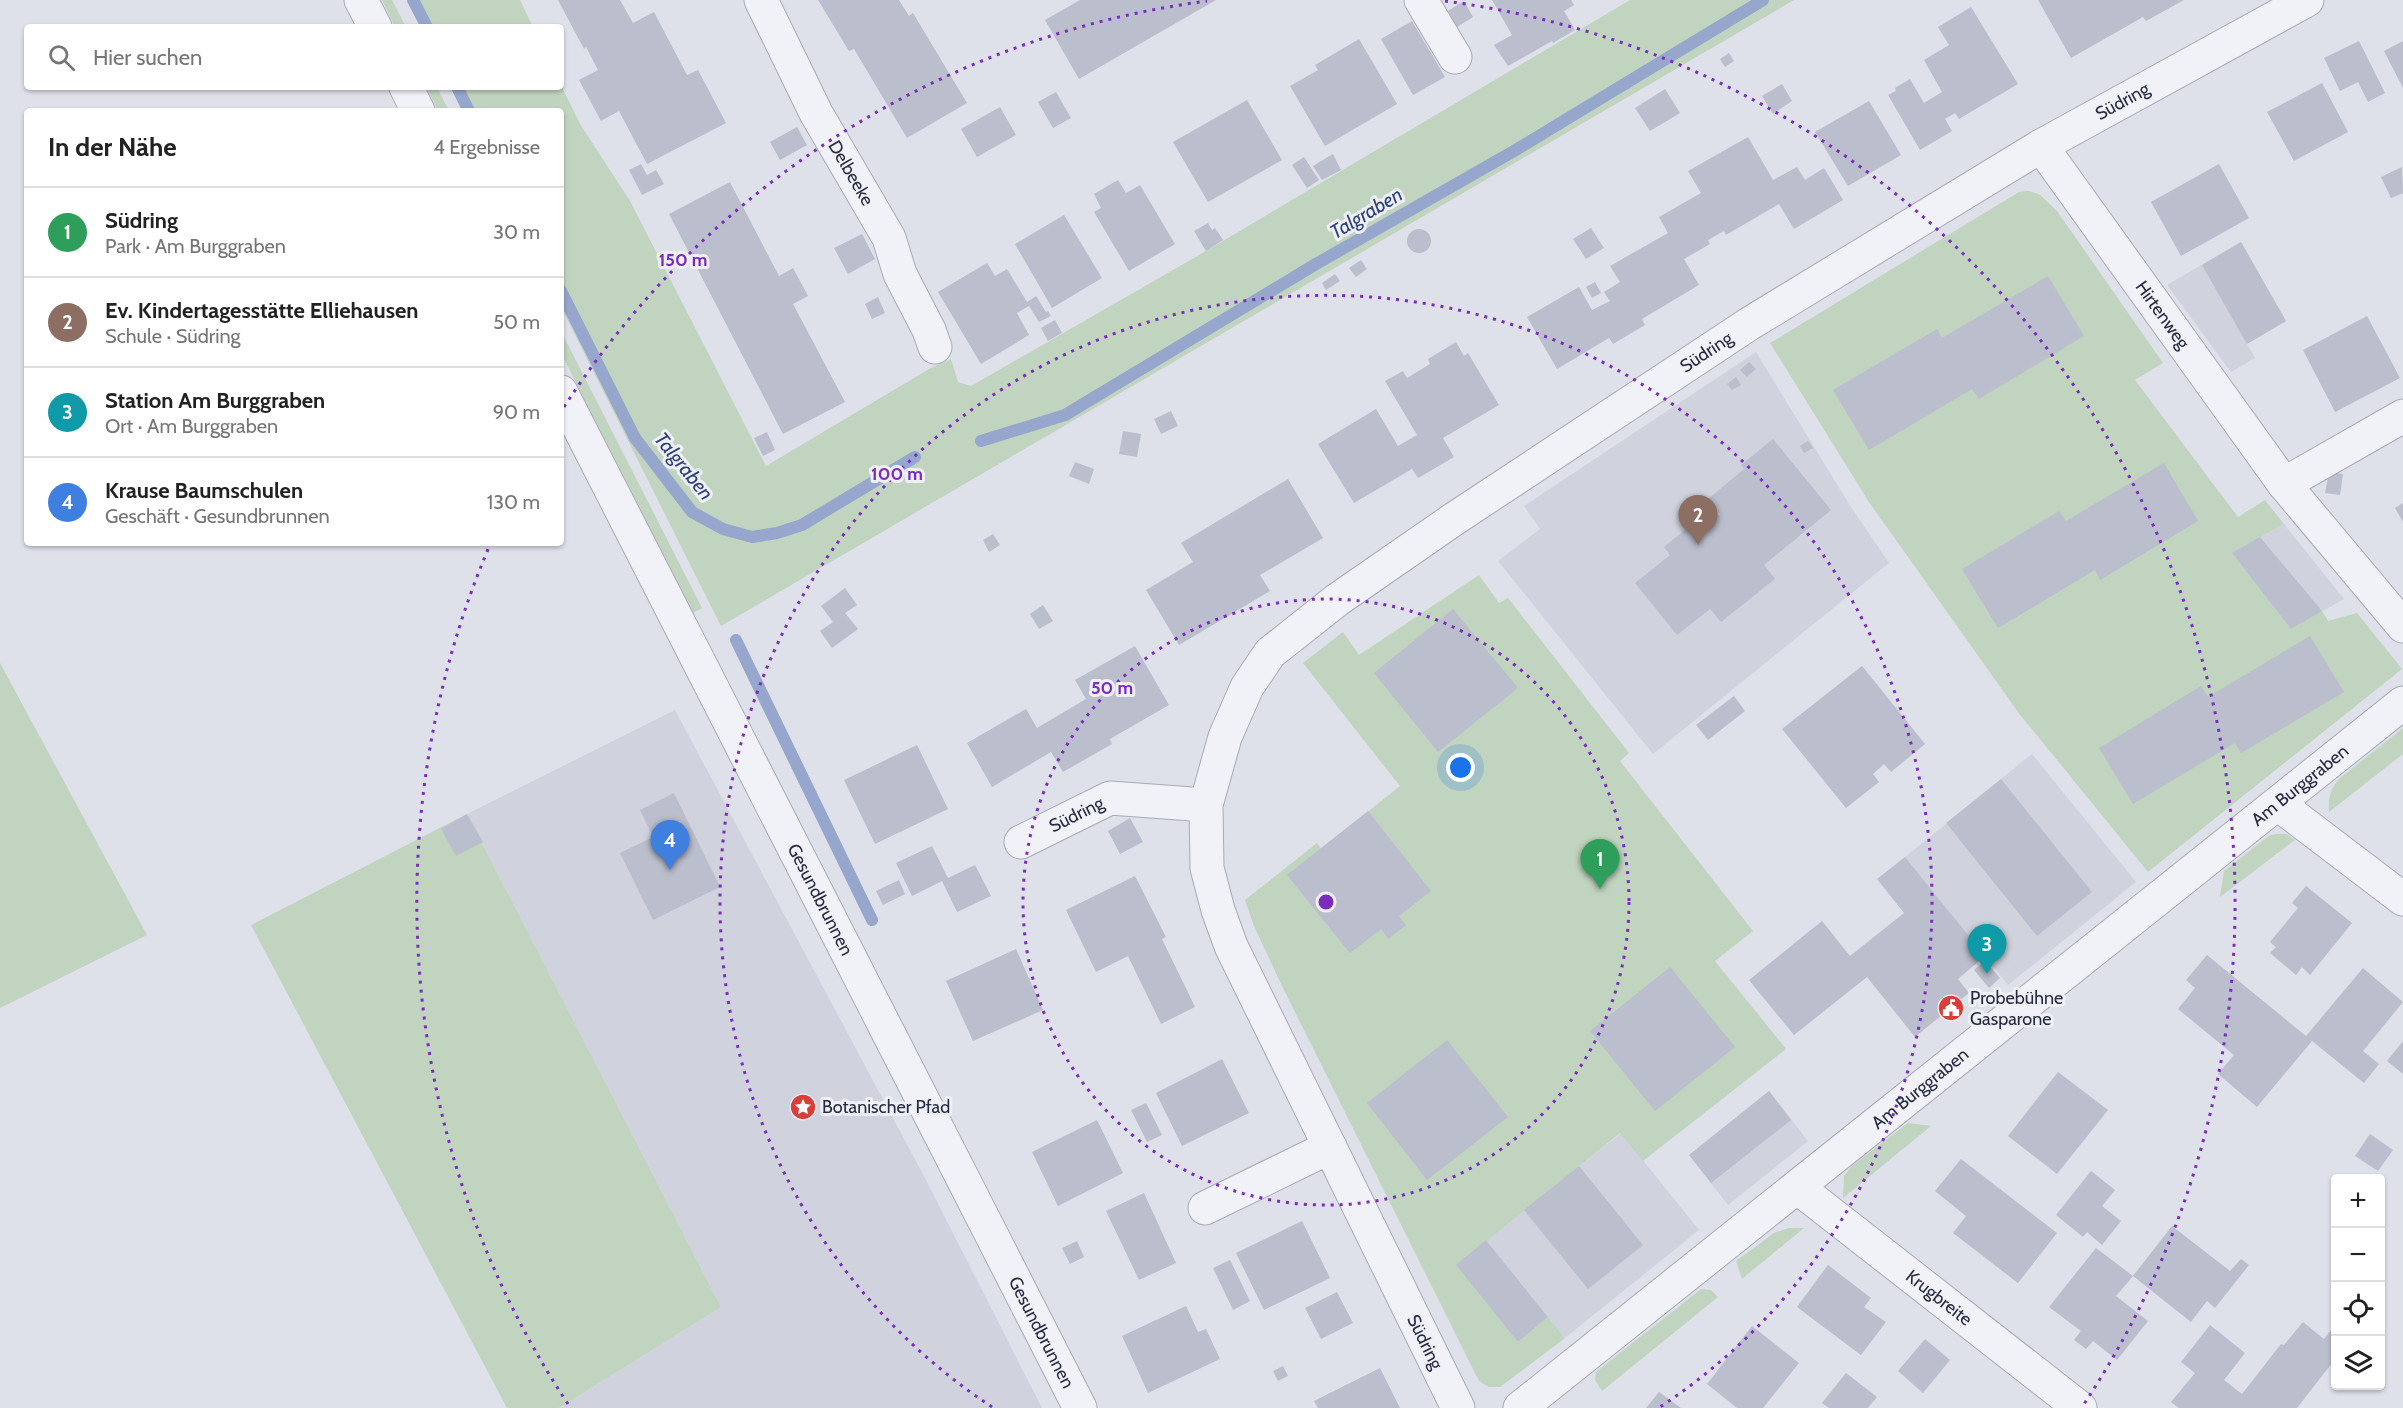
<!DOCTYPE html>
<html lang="de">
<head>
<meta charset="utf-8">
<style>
  :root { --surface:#fff; --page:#f6f6f6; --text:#222; --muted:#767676; --line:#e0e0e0; --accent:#d83f39 }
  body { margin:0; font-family:Cabin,sans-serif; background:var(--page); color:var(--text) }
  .controls { position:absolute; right:18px; bottom:18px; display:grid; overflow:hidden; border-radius:6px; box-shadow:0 2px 4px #0004 }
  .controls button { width:54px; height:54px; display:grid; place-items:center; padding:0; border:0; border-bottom:2px solid var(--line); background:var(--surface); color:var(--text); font:30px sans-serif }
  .you { position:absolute; left:1461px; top:768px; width:21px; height:21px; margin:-15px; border:4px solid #fff; border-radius:50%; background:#1a73e8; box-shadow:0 0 0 9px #1a73e833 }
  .badge { display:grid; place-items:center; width:39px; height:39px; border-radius:50%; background:var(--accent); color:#fff; font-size:20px; font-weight:700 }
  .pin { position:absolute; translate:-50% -50px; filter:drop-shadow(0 2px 3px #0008) }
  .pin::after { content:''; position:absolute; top:32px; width:21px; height:18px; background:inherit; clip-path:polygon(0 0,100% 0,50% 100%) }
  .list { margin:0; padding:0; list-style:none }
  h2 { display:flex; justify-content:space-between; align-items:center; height:78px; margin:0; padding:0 24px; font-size:26px }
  h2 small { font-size:20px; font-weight:400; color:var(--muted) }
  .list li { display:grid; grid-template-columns:39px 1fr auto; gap:18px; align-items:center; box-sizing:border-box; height:90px; padding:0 24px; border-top:2px solid var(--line) }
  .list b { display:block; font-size:22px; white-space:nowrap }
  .list p { margin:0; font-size:20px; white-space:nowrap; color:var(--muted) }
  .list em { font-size:20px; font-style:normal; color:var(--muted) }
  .icon { flex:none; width:33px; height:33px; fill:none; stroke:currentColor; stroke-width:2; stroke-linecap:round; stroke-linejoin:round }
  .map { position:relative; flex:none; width:2403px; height:1408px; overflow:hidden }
  .search { position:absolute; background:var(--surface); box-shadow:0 2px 4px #0004; left:24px; top:24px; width:540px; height:66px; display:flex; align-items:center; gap:15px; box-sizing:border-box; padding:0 21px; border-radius:6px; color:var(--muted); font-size:22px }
  .panel { position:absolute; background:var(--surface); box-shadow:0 2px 4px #0004; left:24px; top:108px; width:540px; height:438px; border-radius:6px }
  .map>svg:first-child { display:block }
  .built { fill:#d0d3de }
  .green { fill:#c0d4bf }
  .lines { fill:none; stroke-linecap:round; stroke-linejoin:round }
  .stream { stroke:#96a6cc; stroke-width:12 }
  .building { fill:#bbbecc }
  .minor-casing { stroke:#a7aab7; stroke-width:35 }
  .minor { stroke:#f1f2f7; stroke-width:33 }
  .ring { fill:none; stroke:#7b2cbf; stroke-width:3; stroke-dasharray:3 6 }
  .labels { text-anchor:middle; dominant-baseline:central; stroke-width:6; stroke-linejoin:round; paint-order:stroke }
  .street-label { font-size:18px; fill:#262b41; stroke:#eef0f6 }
  .poi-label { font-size:18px; fill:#262b41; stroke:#eef0f6; text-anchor:start }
  .water-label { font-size:20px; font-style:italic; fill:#2d4078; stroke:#eef0f6 }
  .centre { fill:#7b2cbf; stroke:#eef0f6; stroke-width:3 }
  .ring-label { font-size:18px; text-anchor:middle; font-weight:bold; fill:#7b2cbf; stroke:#eef0f6; stroke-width:6; stroke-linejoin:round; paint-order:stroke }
</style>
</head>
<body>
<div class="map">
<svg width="2403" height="1408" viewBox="0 0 2403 1408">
  <rect width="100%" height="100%" fill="#dee1e9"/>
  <g class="built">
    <polygon points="2241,242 2286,321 2247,344 2255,358 2231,372 2167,285"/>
    <polygon points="1756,352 1849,504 1889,563 1653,754 1498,561 1540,529 1524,506"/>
    <polygon points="2284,524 2344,599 2291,629 2232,553"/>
    <polygon points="675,710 926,1180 1042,1408 559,1408 721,1307 467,814"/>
    <polygon points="2032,754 2136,882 2008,985 1905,857"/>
    <polygon points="1769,1091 1808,1141 1728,1205 1689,1155"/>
    <polygon points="1621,1133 1699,1230 1565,1338 1486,1240"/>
  </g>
  <g class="green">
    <polygon points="382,0 392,0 406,27 395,27"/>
    <polygon points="408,0 520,0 533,27 421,27"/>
    <polygon points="1630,0 1794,0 721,626 561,307 561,111 463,111 451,87 561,87 561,85 580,124 630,201 766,466 929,369 951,359 958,382 971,386 1206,251"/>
    <polygon points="426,87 437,87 449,111 438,111"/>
    <polygon points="2029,191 2039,194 2057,211 2163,363 2135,380 2238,517 2265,500 2284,524 2232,553 2291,629 2322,611 2328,621 2357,613 2402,669 2148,872 2018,712 1869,502 1770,343 2019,192"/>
    <polygon points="561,331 702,608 693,613 561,353"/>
    <polygon points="1479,575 1499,603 1508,598 1629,753 1620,761 1753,931 1715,961 1786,1049 1643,1161 1620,1133 1457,1265 1518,1342 1548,1317 1565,1338 1500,1387 1489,1387 1479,1381 1282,986 1254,926 1245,900 1317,843 1321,849 1400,786 1303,663 1343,632 1359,655"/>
    <polygon points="0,663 147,935 0,1008"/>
    <path d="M2403 728V754L2329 812C2328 797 2330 790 2339 779Z"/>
    <polygon points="467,814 721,1307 559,1408 507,1408 251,925"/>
    <polygon points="2277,834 2286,834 2295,840 2220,897 2224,871 2270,835"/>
    <polygon points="1908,1123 1931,1126 1843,1198 1844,1176 1852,1166"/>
    <polygon points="1789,1228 1804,1228 1742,1279 1736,1261 1774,1233"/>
    <polygon points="1701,1289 1711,1290 1718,1297 1602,1391 1595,1380 1596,1372"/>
  </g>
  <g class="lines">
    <g class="stream">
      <polyline points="413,0 427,27"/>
      <polyline points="457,87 469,111"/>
      <polyline points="561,291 635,438 692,512 723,529 752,537 777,533 802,525 915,457"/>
      <polyline points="981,441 1065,415 1316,264 1514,151 1763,0"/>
      <polyline points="736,640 872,920"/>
    </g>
  </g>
  <g class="building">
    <polygon points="558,0 620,0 633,23 654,12 687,75 698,70 726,123 647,164 619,111 601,121 579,80 598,70 586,47 584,49"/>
    <polygon points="818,0 899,0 909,16 913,13 967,103 907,138 854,49 849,51"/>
    <polygon points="1080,0 1216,0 1079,79 1045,20"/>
    <polygon points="1492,0 1571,0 1574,5 1564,11 1575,30 1553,43 1552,41 1508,66 1494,45 1512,35"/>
    <polygon points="2038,0 2184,0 2146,21 2143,17 2071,58"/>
    <polygon points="1464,1 1473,17 1457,27 1448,11"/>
    <polygon points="1971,7 2018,84 1959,119 1955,113 1945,119 1952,131 1920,150 1888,95 1896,91 1895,88 1910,79 1924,103 1942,92 1924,60 1949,45 1938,27"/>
    <polygon points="1412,21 1445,77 1413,95 1381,39"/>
    <polygon points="1359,39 1397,104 1325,146 1290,86 1318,70 1315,65"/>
    <polygon points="2359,41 2385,93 2368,102 2358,82 2340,91 2324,58"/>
    <polygon points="2403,41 2403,88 2384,51"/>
    <polygon points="1729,53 1734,61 1725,67 1720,59"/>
    <polygon points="2322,83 2348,132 2294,161 2267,112"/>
    <polygon points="1782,84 1792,101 1773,114 1762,96"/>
    <polygon points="1665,89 1680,113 1650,131 1635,108"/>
    <polygon points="1056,92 1071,118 1053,128 1038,102"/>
    <polygon points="1247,100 1282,160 1208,202 1173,142"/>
    <polygon points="1869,101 1901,155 1848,186 1815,132"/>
    <polygon points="1000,107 1016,135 977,157 961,129"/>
    <polygon points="797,127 807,145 780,160 770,142"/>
    <polygon points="1748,137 1773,180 1797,167 1805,180 1824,168 1843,200 1794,229 1779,204 1726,235 1724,231 1708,240 1710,244 1684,259 1699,285 1642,319 1645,325 1613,344 1609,338 1557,369 1527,317 1579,287 1592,310 1610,301 1604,292 1620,282 1610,266 1668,233 1659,217 1701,193 1688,171"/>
    <polygon points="1333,154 1341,170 1322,180 1313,166"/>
    <polygon points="1304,157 1319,180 1307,188 1292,165"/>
    <polygon points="641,164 647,175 656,170 664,184 642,195 629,170"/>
    <polygon points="2219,164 2249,218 2181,256 2151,202"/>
    <polygon points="2402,167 2403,193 2391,198 2381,177"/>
    <polygon points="1118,180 1126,193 1140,185 1175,244 1129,271 1094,212 1101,208 1094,194"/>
    <polygon points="730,182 779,276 793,268 808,296 793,304 845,402 783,434 669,214"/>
    <polygon points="1064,215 1102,278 1052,308 1015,244"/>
    <polygon points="1208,223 1212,230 1215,228 1223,240 1206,251 1194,231"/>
    <polygon points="1591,228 1604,248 1586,259 1573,239"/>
    <circle cx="1419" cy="241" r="12"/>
    <polygon points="862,234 875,259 848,274 834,248"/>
    <polygon points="2241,242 2286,321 2247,344 2202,265"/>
    <polygon points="1361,260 1367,269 1356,277 1349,268"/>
    <polygon points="987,263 995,276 1007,269 1027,302 1036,296 1046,312 1048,311 1051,316 1039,322 1029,306 1017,313 1029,335 981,364 938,292"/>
    <polygon points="1335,274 1340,281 1326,290 1322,283"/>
    <polygon points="2048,276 2084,336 1979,399 1972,389 1869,450 1833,390 1937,329 1942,338"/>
    <polygon points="1595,282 1601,293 1592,298 1586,287"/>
    <polygon points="878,297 885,313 872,319 865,304"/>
    <polygon points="2367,316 2400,378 2335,412 2303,350"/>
    <polygon points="1055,320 1062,333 1048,341 1041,328"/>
    <polygon points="1456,342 1464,356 1468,353 1499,405 1443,438 1454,457 1418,478 1412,469 1354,503 1318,444 1376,409 1398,446 1417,435 1385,381 1403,371 1407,378 1430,364 1428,359"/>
    <polygon points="1749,362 1756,369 1747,377 1740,370"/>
    <polygon points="1736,377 1741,385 1732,390 1727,384"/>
    <polygon points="1171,411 1178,426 1161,434 1154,419"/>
    <polygon points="1123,431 1141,434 1137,457 1119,454"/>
    <polygon points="767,432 775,450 763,456 754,438"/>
    <polygon points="1773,439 1831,510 1764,565 1775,579 1721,622 1710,609 1677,635 1635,583 1670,555 1664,547 1698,519 1704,527 1720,514 1708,499 1744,469 1741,465"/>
    <polygon points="1808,441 1813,448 1804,453 1800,446"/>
    <polygon points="1075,462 1094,469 1089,484 1069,476"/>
    <polygon points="2164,463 2198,521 2100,580 2095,570 1998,628 1962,569 2059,511 2066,521"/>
    <polygon points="2329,472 2343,474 2340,495 2325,493"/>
    <polygon points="1288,479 1323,538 1260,575 1270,591 1179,645 1146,590 1193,562 1181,543"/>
    <polygon points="2403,503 2403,522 2395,508"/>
    <polygon points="993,534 1000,545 989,552 983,540"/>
    <polygon points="2260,537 2322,611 2291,629 2232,553"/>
    <polygon points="845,588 857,605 845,613 858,629 832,648 820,631 833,622 821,606"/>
    <polygon points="1043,605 1053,621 1039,629 1030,614"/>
    <polygon points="1453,609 1518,688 1438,752 1374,673"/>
    <polygon points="2310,636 2344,692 2241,753 2235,743 2133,804 2099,748 2201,686 2208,697"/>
    <polygon points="1135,646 1169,705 1110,739 1112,744 1063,772 1051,752 992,787 967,743 1026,709 1037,728 1086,699 1075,680"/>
    <polygon points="1862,666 1925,744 1891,772 1884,764 1873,774 1879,782 1846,808 1782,729"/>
    <polygon points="1734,696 1745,711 1708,740 1696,725"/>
    <polygon points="917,745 948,809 875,844 844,780"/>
    <polygon points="2001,779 2092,892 2037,936 1946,823"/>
    <polygon points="674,793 720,887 653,920 620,853 653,837 640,810"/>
    <polygon points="1368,811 1431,891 1399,916 1406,925 1388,939 1381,929 1350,953 1287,875"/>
    <polygon points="467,814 483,842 456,856 441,829"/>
    <polygon points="1130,818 1143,842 1120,854 1108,831"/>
    <polygon points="932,846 948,878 975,865 991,896 957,912 942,881 912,896 896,863"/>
    <polygon points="1905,857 1985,956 1958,979 1969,993 1915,1037 1867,977 1794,1035 1749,980 1822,921 1850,956 1904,913 1877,879"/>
    <polygon points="1135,876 1166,937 1162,939 1195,1007 1161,1024 1128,956 1096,972 1066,910"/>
    <polygon points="899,880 905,894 883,905 876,891"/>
    <polygon points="2306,886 2352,923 2310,975 2302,967 2296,975 2270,953 2276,947 2270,942 2298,908 2292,903"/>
    <polygon points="1016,949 1043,1010 973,1041 946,981"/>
    <polygon points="2207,955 2306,1036 2363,968 2403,1002 2363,1051 2379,1064 2364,1083 2312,1041 2257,1107 2218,1074 2234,1055 2178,1009 2195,988 2186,980"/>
    <polygon points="1985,961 2000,978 1989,988 1974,970"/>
    <polygon points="1670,967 1735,1047 1655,1111 1590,1031"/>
    <polygon points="1447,1040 1508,1117 1427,1180 1367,1103"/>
    <polygon points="2403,1041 2403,1074 2387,1061"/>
    <polygon points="1222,1059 1249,1113 1182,1146 1156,1093"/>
    <polygon points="2058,1072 2108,1110 2057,1174 2008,1136"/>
    <polygon points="1769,1091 1791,1120 1711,1183 1689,1155"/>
    <polygon points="1146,1103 1162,1135 1147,1142 1131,1110"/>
    <polygon points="1097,1120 1123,1173 1058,1206 1032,1152"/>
    <polygon points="2370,1134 2393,1150 2378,1171 2355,1156"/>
    <polygon points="1961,1159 2057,1233 2018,1283 1953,1233 1966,1216 1935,1191"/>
    <polygon points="1579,1166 1643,1245 1588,1289 1524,1210"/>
    <polygon points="2091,1171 2115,1190 2102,1206 2121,1221 2102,1245 2087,1232 2083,1237 2056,1215"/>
    <polygon points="1144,1193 1176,1263 1139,1280 1106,1211"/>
    <polygon points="1302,1221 1330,1278 1264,1310 1236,1253"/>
    <polygon points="2172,1226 2230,1271 2241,1259 2249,1265 2215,1308 2207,1301 2191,1322 2133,1276"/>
    <polygon points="1486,1240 1548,1317 1518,1342 1456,1265"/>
    <polygon points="1077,1241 1084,1257 1070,1264 1062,1248"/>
    <polygon points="2096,1248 2133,1276 2116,1296 2148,1321 2117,1360 2093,1341 2086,1349 2074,1340 2081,1331 2049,1307"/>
    <polygon points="1230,1260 1250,1301 1233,1310 1213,1268"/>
    <polygon points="1828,1265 1871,1298 1864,1307 1886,1322 1861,1355 1797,1307"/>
    <polygon points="1337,1292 1353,1323 1321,1339 1305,1308"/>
    <polygon points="1186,1306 1198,1332 1206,1329 1220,1359 1148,1393 1122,1336"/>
    <polygon points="2303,1322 2324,1339 2336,1324 2336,1358 2297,1408 2179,1408 2171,1402 2195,1373 2181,1362 2210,1325 2245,1353 2224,1380 2242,1394 2281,1344 2284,1345"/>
    <polygon points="1752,1326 1799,1363 1763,1408 1737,1408 1707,1384"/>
    <polygon points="1925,1339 1950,1360 1923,1393 1898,1371"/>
    <polygon points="1283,1366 1288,1376 1278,1381 1273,1371"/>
    <polygon points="1380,1368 1400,1408 1318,1408 1314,1401"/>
    <polygon points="1846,1373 1877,1397 1868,1408 1829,1408 1822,1403"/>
    <polygon points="1659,1392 1681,1408 1646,1408"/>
  </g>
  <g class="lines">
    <g class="minor-casing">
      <g id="minor">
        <polyline points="361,0 375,27"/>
        <path id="s1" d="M761 0 816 113 889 238 900 274 929 330 935 347"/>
        <polyline points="1421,0 1455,57"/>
        <polyline points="406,87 418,111"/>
        <path id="s2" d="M2041 146 2284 484 2403 626"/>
        <path id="s3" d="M561 392 1080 1408"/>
        <polyline points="2284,484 2403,416"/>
        <polyline points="2278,804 2403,899"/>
        <path id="s4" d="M1021 842 1110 798 1206 805"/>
        <path id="s5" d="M1797 1187 2080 1408"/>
        <polyline points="1205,1208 1330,1147"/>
        <path id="s6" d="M1458 1408 1231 946 1218 910 1207 868 1206 805 1225 737 1247 687 1270 653 1337 600 1454 519 1749 324 2041 146 2307 0"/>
        <path id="s7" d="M1520 1408 2403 703"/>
      </g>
    </g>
    <use href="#minor" class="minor"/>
  </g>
  <g class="ring">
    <circle cx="1326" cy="902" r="303"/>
    <path d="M992 1407A606 606 0 1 1 1660 1407"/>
    <path d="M568 1404A909 909 0 0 1 489 547M564 407A909 909 0 0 1 1207 1M1445 1A909 909 0 0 1 2084 1404"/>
  </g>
  <defs>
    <g id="civic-disc" transform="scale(1.35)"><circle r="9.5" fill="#d83f39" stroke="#eef0f6"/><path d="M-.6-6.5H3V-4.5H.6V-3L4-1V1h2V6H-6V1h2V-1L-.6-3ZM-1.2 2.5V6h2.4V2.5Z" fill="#fff"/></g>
    <g id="sight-disc" transform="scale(1.35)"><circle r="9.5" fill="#d83f39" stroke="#eef0f6"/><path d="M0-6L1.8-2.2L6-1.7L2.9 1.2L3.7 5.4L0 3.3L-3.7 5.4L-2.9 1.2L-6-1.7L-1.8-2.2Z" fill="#fff"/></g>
  </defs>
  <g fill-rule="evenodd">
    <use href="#civic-disc" x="1951" y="1008"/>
    <use href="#sight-disc" x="803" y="1107"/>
  </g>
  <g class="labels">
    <g class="street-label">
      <text stroke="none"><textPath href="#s6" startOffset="1842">Südring</textPath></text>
      <text stroke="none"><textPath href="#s1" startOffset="195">Delbeeke</textPath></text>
      <text stroke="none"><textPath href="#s2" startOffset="208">Hirtenweg</textPath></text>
      <text stroke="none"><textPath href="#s6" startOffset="1356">Südring</textPath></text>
      <text stroke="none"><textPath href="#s7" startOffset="998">Am Burggraben</textPath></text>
      <text stroke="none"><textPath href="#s4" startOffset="62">Südring</textPath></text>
      <text stroke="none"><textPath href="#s3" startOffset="570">Gesundbrunnen</textPath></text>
      <text stroke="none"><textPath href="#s7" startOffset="512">Am Burggraben</textPath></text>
      <text stroke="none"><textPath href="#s5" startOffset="180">Krugbreite</textPath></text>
      <text stroke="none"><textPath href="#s3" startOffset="1056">Gesundbrunnen</textPath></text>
      <text transform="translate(1425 1342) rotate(64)">Südring</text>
    </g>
    <g class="poi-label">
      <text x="1970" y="998">Probebühne<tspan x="1970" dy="21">Gasparone</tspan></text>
      <text x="822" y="1107">Botanischer Pfad</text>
    </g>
    <g class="water-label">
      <text transform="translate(1366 213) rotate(-31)">Talgraben</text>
      <text transform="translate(684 466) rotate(51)">Talgraben</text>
    </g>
  </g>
  <circle cx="1326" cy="902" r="9" class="centre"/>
  <g class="ring-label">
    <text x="683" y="266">150 m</text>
    <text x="897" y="480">100 m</text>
    <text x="1112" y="694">50 m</text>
  </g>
</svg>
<div class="controls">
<button>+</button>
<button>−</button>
<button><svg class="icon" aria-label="locate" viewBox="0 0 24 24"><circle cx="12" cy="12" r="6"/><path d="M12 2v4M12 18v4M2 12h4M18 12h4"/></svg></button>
<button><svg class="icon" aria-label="layers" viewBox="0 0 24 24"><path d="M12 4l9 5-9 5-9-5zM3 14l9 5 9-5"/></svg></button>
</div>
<div class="you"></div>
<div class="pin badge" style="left:1600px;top:889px;background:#2e9e5b">1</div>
<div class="pin badge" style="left:1698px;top:545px;background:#8d6e63">2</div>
<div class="pin badge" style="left:1987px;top:974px;background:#0f9aa8">3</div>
<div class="pin badge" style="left:670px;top:870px;background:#3f7fe0">4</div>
<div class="search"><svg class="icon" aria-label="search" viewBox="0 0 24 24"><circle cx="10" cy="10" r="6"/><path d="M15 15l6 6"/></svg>Hier suchen</div>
<section class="panel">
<h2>In der Nähe<small>4 Ergebnisse</small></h2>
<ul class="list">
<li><span class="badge" style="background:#2e9e5b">1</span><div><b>Südring</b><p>Park · Am Burggraben</p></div><em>30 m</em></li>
<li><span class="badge" style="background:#8d6e63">2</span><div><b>Ev. Kindertagesstätte Elliehausen</b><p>Schule · Südring</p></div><em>50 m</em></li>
<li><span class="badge" style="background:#0f9aa8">3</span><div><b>Station Am Burggraben</b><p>Ort · Am Burggraben</p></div><em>90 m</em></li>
<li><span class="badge" style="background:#3f7fe0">4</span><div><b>Krause Baumschulen</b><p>Geschäft · Gesundbrunnen</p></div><em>130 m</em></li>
</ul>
</section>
</div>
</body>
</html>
